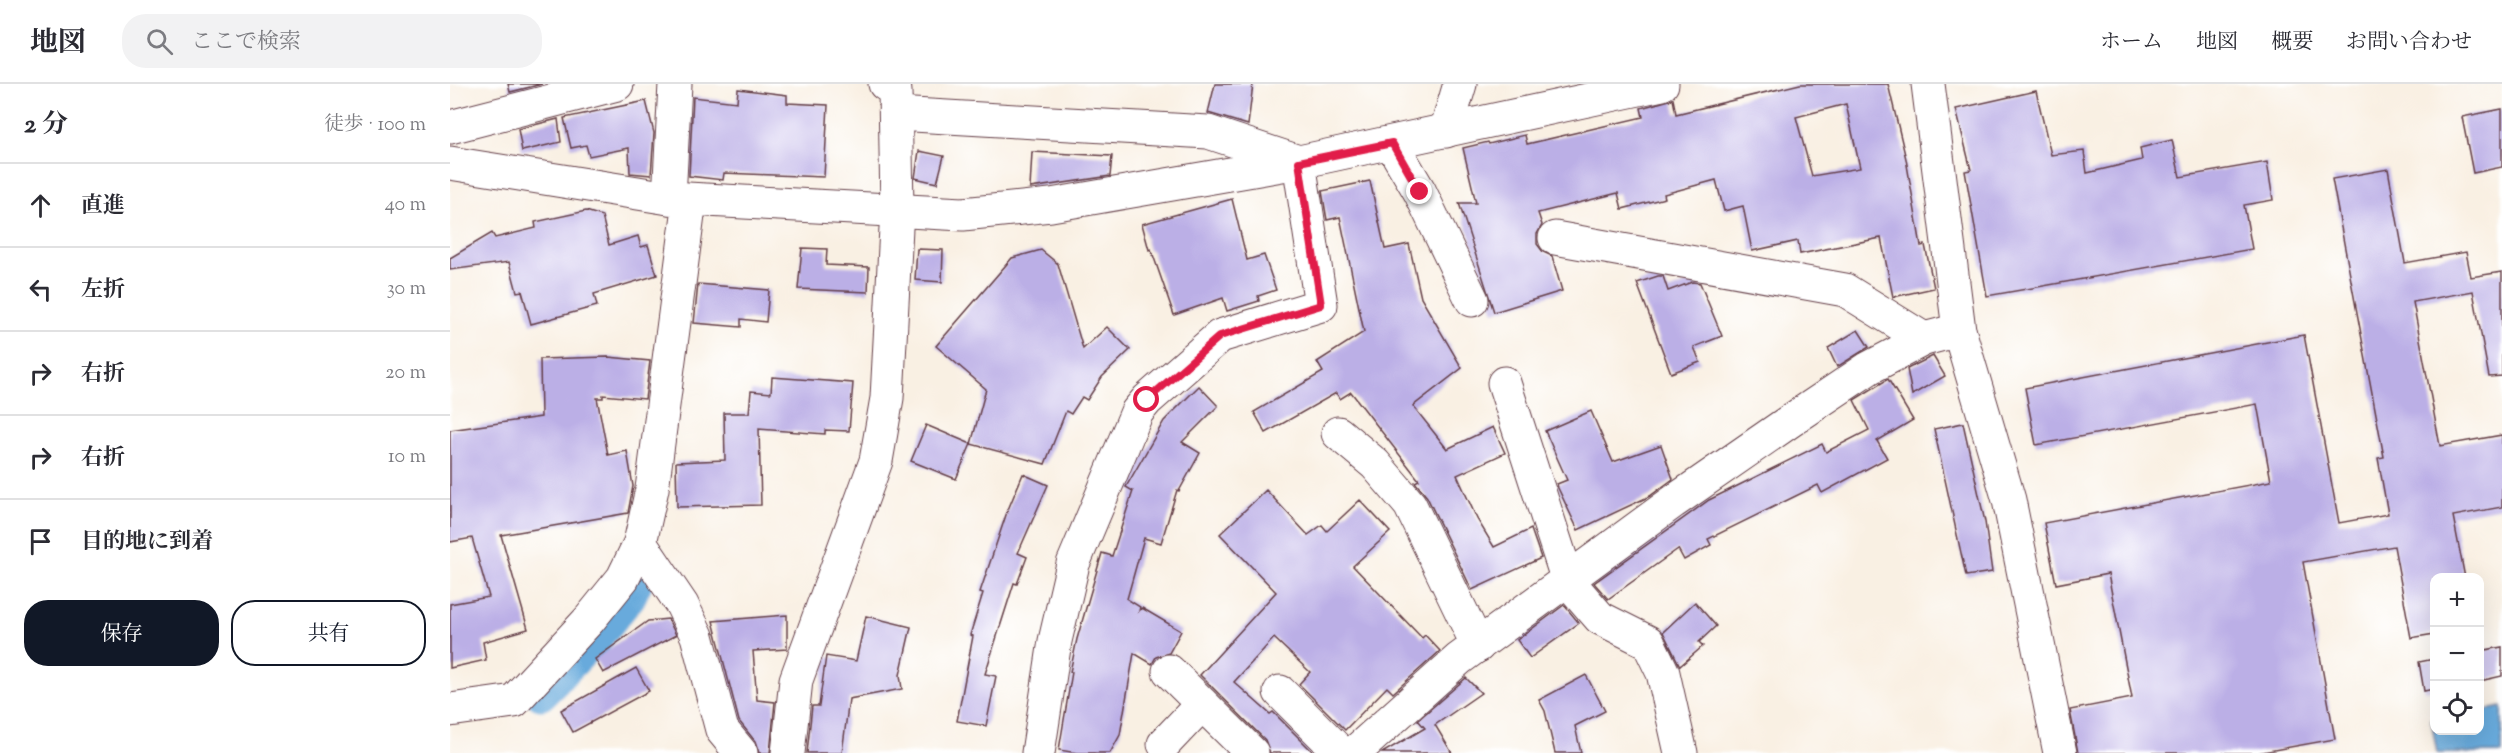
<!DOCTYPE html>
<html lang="ja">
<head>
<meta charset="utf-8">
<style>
  :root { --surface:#fff; --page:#f2f2f3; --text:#2b2b33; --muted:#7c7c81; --line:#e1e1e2; --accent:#111827 }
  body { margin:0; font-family:"Sorts Mill Goudy","Noto Serif JP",serif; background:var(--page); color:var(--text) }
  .controls { position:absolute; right:18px; bottom:18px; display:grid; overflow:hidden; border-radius:12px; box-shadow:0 6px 24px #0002 }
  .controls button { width:54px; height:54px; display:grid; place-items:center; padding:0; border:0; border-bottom:2px solid var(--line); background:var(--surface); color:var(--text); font:30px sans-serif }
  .stop { position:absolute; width:18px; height:18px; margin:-14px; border:4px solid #e11d48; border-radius:50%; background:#fff }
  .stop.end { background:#e11d48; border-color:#fff; box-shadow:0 2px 6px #0008 }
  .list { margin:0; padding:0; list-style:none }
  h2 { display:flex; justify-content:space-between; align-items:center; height:78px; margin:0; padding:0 24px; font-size:26px }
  h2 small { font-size:20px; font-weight:400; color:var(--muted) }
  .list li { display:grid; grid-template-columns:39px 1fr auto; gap:18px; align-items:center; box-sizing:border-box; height:84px; padding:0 24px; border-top:2px solid var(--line) }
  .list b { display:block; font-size:22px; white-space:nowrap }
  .list em { font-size:20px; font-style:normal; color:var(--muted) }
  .actions { display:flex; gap:12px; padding:18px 24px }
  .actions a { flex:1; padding:14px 0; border:2px solid var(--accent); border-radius:24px; text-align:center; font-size:21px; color:var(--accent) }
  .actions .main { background:var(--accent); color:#fff }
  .icon { flex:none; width:33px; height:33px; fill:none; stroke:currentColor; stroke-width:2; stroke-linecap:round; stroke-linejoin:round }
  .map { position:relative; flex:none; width:2052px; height:669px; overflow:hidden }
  header { display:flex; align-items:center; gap:36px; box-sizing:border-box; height:84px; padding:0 30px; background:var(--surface); border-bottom:2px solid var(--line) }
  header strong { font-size:28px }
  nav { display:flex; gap:33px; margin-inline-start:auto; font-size:21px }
  .search { width:420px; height:54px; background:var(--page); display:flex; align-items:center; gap:15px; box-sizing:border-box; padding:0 21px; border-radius:24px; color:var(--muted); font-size:22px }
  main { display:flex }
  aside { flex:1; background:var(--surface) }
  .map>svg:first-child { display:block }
  .water { fill:#67aadc; stroke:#586484; stroke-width:1.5 }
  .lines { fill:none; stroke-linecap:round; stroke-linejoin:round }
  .canal { stroke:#67aadc; stroke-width:33 }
  .building { fill:#bbafe6; fill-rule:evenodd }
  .minor-casing { stroke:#643e47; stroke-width:35 }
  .tertiary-casing { stroke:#643e47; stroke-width:35 }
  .minor { stroke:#fff; stroke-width:33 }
  .tertiary { stroke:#fff; stroke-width:33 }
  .route { stroke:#e11d48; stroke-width:8 }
</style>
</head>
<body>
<header>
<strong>地図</strong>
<div class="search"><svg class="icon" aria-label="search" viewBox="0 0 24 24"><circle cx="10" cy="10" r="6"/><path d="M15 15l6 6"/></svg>ここで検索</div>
<nav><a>ホーム</a><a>地図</a><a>概要</a><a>お問い合わせ</a></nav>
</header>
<main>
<aside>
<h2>2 分<small>徒歩 · 100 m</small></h2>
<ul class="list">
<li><svg class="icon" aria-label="ahead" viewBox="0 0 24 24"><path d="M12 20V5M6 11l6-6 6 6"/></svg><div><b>直進</b></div><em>40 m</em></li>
<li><svg class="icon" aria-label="left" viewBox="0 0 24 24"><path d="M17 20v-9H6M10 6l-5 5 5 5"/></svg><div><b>左折</b></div><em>30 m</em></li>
<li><svg class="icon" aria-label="right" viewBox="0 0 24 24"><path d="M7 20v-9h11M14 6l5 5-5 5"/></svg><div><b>右折</b></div><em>20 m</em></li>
<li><svg class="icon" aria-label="right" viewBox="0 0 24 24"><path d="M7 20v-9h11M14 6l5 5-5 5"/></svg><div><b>右折</b></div><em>10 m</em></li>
<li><svg class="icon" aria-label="arrive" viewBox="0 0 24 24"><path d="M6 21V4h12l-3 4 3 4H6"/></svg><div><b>目的地に到着</b></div></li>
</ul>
<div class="actions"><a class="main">保存</a><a>共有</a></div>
</aside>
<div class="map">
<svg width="2052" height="669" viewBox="0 0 2052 669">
  <rect width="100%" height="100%" fill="#fff"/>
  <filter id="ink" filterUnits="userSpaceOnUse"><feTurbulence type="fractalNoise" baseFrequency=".0167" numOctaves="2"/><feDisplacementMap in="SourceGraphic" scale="12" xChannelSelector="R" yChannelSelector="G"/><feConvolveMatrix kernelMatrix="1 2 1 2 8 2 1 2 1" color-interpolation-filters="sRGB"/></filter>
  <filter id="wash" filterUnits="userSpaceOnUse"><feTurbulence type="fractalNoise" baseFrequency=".008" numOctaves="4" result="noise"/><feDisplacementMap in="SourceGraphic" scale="24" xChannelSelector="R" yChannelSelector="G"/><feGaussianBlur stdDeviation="1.35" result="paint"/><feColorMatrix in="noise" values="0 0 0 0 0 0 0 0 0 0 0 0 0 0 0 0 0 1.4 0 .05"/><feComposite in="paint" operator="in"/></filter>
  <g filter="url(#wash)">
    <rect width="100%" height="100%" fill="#f9f0e3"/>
    <polygon class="water" points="2052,623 2052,669 1987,669 1981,636 1984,636 1984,646 2030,646 2030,627"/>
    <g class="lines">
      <polyline class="canal" points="91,610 146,554 180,512 198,472"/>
    </g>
    <g id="blocks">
      <g class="building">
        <polygon points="58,0 92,0 60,8"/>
        <polygon points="765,0 803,0 798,41 758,29"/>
        <path d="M1350 0H1438L1456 75 1471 162 1475 161 1484 204 1443 213 1431 154 1350 170 1348 157 1302 167 1293 122 1274 127 1266 96 1214 110 1215 114 1172 125 1168 109 1088 129 1092 141 1087 150V160L1093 168 1102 172 1112 207 1044 228 1009 119H1026L1013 64 1038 58 1039 60 1075 51 1077 60 1193 33 1191 24 1223 15 1226 30ZM1396 20 1410 84 1362 92 1346 33Z"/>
        <polygon points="288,5 337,11 337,19 378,21 374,93 274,89 273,96 239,92 243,13 287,18"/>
        <polygon points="1586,7 1601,71 1634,67 1637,89 1692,76 1690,64 1722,56 1730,93 1817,78 1823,116 1794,121 1802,165 1537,212 1515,87 1521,86 1506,25"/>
        <polygon points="196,17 204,49 201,91 180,89 179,64 139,72 136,61 121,64 114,34"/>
        <polygon points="2052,25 2052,83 2023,89 2012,33"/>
        <polygon points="108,35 111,58 72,67 68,45"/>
        <polygon points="469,67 494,72 487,99 465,94"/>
        <polygon points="582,68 662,72 660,92 580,104"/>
        <polygon points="1938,85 1955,179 2016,168 2021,193 2052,188 2052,292 2039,293 2023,207 1963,218 1990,362 2052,351 2052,423 2003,432 2015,494 1984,494 1984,550 1961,554 1944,462 1853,478 1885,655 1807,669 1628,669 1620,626 1682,614 1658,490 1606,500 1594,439 1821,397 1807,320 1586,361 1575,304 1854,251 1889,439 1938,430 1928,374 1934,373 1882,95"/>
        <polygon points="920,97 935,165 959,160 971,214 1012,284 963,322 997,365 1043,343 1055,369 1007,391 1027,435 1044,463 1081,445 1091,474 1022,506 977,413 965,398 969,396 901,308 890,315 886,309 816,349 804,328 873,288 867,278 914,248 890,133 877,136 872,107"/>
        <polygon points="782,115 797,176 814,171 826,206 808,212 809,217 777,227 773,214 724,231 701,165 699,166 692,140"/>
        <polygon points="136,127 152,132 159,161 188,152 191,163 198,161 207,191 144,210 147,222 81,240 72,207 67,208 59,178 0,186 0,174 42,149 45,154 86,144 85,138"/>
        <polygon points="352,164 377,165 376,181 419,183 418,208 348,205"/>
        <polygon points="467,165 493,166 492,198 465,196"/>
        <polygon points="591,166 608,180 633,265 657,243 680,266 652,293 637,316 632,313 621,330 616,327 595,380 521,360 536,305 486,262 562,174"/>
        <polygon points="1208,192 1213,192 1218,207 1242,198 1250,199 1272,252 1244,263 1250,278 1221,289 1187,199"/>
        <polygon points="248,200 319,206 316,238 291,235 291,243 244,239"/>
        <polygon points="1408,246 1419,263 1387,283 1378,264"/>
        <polygon points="1483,272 1495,292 1462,311 1457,285"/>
        <polygon points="158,273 200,277 195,315 153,311 153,314 147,314 158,371 177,367 183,402 178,429 51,451 78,545 33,558 36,576 0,584 0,520 39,513 22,454 0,458 0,346 91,333 90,275"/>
        <polygon points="322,293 403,299 399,347 375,346 375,350 309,345 311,421 227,423 226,378 275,376 274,329 299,329 301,307 321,309"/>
        <polygon points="1438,295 1463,336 1427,357 1437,374 1372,409 1368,401 1258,455 1261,461 1234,476 1228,465 1158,515 1144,499 1259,416 1372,360 1376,368 1419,346 1404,316"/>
        <polygon points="749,302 768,322 732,358 750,369 729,407 727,406 711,459 694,454 677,515 690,523 689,527 692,524 731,547 719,569 706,573 702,580 684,569 670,651 660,669 627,669 609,666 622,588 620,588 627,555 652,469 662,472 683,407 676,403 714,337"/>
        <polygon points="1141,327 1163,378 1211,361 1223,395 1200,412 1128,446 1108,404 1107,400 1117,396 1095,347"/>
        <polygon points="1513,339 1535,438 1542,488 1516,492 1484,345"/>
        <polygon points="476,341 521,360 506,395 461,377"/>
        <polygon points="573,390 598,401 568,469 577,473 567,500 564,499 535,590 546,592 536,642 507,637 523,552 520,551 533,509 530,508 557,428"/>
        <polygon points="816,406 858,451 872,441 877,447 910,416 940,448 903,482 972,554 975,551 990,567 943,609 937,603 895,646 849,600 860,588 824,554 784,598 820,630 823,628 864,669 820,669 815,656 750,591 826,508 770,450"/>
        <polygon points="1245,518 1266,542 1249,558 1253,562 1230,582 1213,548"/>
        <polygon points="1114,521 1129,539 1080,574 1067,556"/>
        <polygon points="337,531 337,565 303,567 307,616 325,618 320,669 309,669 305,657 289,637 263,537"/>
        <polygon points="416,532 461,543 450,591 452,605 399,615 392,669 357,669 362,622 369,622 376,572 406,577"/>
        <polygon points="218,535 226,551 153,589 145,575 198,537"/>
        <polygon points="2052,563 2052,592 2030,597 2030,567"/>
        <polygon points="1984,575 1984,605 1974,607 1969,578"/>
        <polygon points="186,584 199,607 123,648 111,626"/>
        <polygon points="1136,591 1155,627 1125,642 1131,669 1105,669 1095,627 1089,616"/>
        <polygon points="1016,594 1031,609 985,641 1002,669 932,669 975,644 968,636"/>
      </g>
    </g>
  </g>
  <g filter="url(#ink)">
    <use href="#blocks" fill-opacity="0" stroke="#643e47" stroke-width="1.5"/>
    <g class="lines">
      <g class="minor-casing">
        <g id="minor">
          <polyline points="1478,0 1509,246 1559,416 1610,669"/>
          <polyline points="446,30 758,48 849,78 871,221 770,252 697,316 687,328 623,480 605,557 588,669"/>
          <polyline points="0,43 167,0"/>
          <polyline points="996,47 1010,0"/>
          <polyline points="941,59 970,108 1022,216"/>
          <polyline points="219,114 225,0"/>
          <polyline points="1105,154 1395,206 1474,255"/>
          <polyline points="1054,299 1118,497 1150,534 1198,558 1213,589 1231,669"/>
          <polyline points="888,349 925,380 960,421 1028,562"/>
          <polyline points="190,459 232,521 247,552 272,646 291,669"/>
          <polyline points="719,587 802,669"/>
          <polyline points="830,608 891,669"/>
          <polyline points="0,626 64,617 139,536 173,494 190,459 202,405 240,116"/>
          <polyline points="714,660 752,620"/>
          <polyline points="338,669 346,596 426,377 437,314 447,125 445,7 435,0"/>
          <polyline points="904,669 1009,575 1223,418 1340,337 1419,284 1474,255 1509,246"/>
        </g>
      </g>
      <g class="tertiary-casing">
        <polyline id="tertiary" points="0,79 219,114 513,130 601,121 849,78 1212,0"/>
      </g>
      <use href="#minor" class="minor"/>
      <use href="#tertiary" class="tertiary"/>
    </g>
  </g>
  <g class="lines" filter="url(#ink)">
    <polyline class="route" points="697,316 770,252 871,221 849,78 942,59 970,108"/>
  </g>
</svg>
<div class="controls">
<button>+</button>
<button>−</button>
<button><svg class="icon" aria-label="locate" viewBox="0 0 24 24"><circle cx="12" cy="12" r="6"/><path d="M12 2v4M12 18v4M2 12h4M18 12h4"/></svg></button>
</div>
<div class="stop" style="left:697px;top:316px"></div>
<div class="stop end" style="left:970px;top:108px"></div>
</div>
</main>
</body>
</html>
